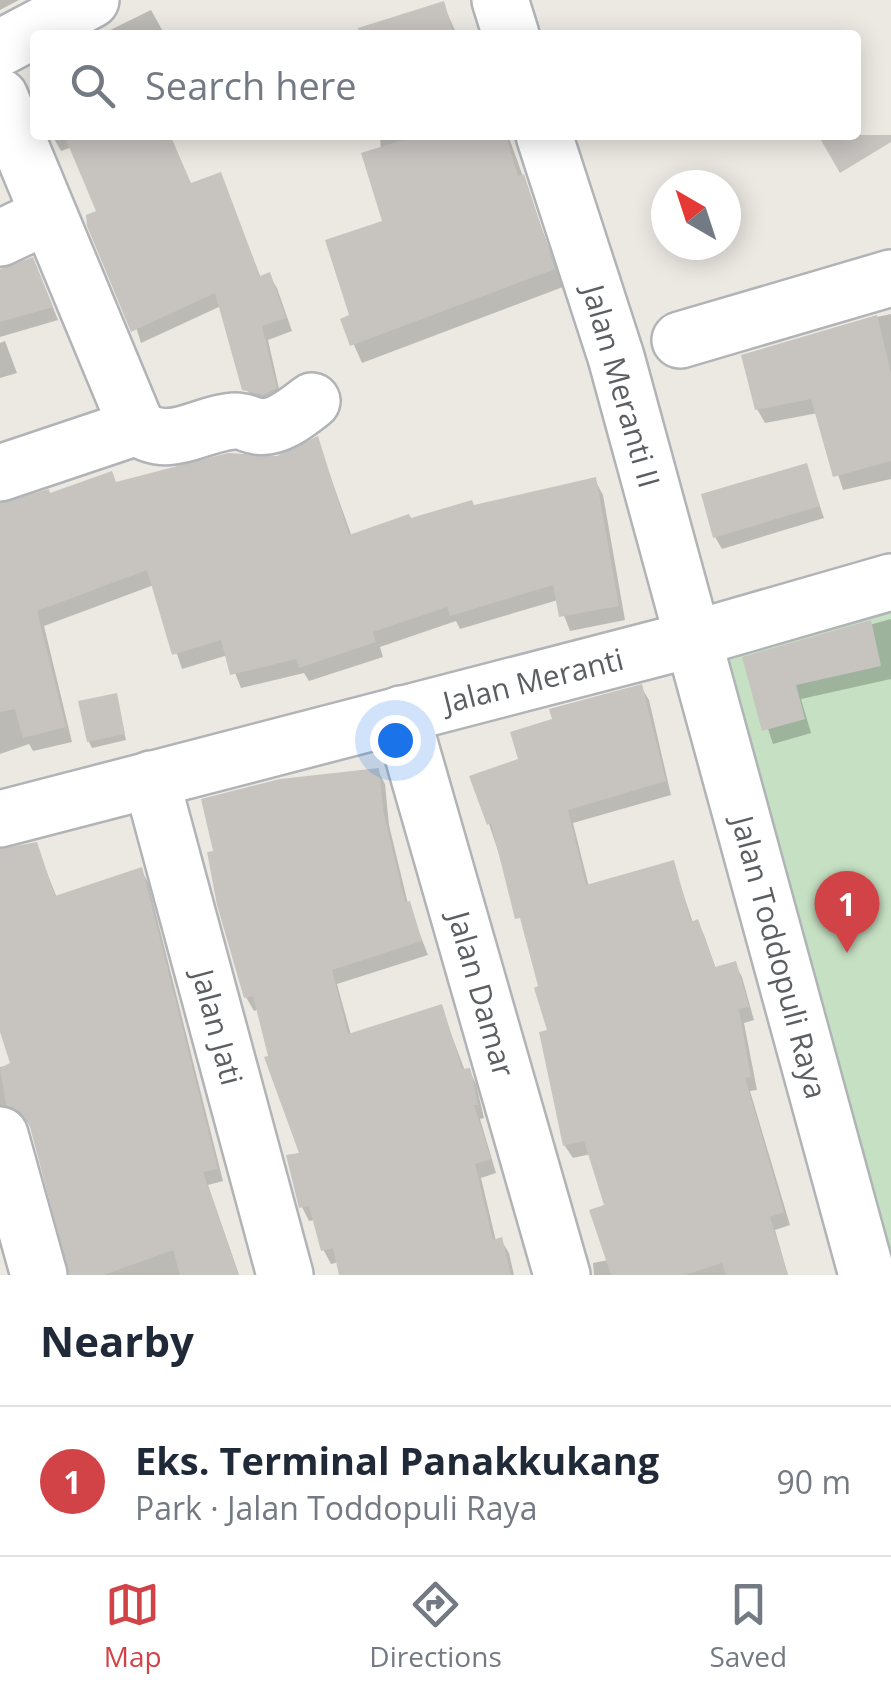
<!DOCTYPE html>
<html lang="en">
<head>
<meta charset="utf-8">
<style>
  :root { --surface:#fff; --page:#f2f2f3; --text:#1f2937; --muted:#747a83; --line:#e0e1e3; --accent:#d24348 }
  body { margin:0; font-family:"Open Sans",sans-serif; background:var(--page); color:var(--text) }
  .compass { position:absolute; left:651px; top:170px; width:90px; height:90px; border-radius:50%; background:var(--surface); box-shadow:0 5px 25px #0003; rotate:321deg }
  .you { position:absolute; left:395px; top:740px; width:35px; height:35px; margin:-25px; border:8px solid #fff; border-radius:50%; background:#1a73e8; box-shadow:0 0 0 15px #1a73e833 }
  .badge { display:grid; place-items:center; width:65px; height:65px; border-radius:50%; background:var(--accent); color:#fff; font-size:32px; font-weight:700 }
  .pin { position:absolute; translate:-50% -82px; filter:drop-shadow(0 2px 5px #0008) }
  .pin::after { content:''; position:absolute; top:52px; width:35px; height:30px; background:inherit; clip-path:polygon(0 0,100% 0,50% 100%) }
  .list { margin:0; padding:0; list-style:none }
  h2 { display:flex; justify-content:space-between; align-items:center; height:130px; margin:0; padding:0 40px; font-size:42px }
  h2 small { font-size:32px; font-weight:400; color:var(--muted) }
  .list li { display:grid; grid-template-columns:65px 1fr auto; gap:30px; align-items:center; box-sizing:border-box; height:150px; padding:0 40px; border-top:2px solid var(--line) }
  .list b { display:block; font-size:38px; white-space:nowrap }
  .list p { margin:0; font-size:32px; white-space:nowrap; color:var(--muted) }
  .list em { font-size:32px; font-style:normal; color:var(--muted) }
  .icon { flex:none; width:55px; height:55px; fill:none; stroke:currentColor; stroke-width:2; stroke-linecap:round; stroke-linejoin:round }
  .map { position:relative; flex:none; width:891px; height:1275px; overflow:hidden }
  .search { position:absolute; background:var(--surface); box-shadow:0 5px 25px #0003; left:30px; right:30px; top:30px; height:110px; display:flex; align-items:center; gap:25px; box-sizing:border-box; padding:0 35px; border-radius:10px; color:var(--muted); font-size:38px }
  .sheet { height:280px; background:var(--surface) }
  nav { display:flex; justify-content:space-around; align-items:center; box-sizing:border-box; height:140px; border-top:2px solid var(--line); background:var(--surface); font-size:28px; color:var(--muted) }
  nav a { display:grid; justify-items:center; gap:5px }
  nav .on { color:var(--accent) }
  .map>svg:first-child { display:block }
  .green { fill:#c6e0c3 }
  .shadow { fill:#0003 }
  .building { fill:#c7c4c0 }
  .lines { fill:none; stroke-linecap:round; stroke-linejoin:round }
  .minor-casing { stroke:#b0b4b7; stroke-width:60 }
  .minor { stroke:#fff; stroke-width:55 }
  .labels { text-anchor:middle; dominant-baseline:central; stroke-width:8; stroke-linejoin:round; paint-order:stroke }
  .street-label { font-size:30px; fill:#5b5f62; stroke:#fff }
</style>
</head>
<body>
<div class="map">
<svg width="891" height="1275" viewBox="0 0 891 1275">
  <rect width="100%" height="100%" fill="#ece9e3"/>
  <polygon class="green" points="891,596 891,1261 717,645"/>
  <g class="shadow">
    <polygon points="0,0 19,0 0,10"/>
    <polygon points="443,4 457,35 349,35 349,34"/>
    <polygon points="151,10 165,35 100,35"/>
    <polygon points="52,135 170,135 191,185 220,175 261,278 269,275 277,288 292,331 268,340 282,402 252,402 221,306 141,343 100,212 72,147 61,151"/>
    <polygon points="380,135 508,135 563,287 362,363 343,320 353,317 385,223"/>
    <polygon points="0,270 39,273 58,320 0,337"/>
    <polygon points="891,314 891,479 843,490 818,413 765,423 757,409 877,317"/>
    <polygon points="5,341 17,373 0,378 0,343"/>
    <polygon points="317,439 352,537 595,480 603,495 625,620 570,631 558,600 460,629 456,621 380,647 383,657 309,681 304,673 241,688 228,655 182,669 154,585 44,626 72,742 33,751 29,744 0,754 0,505 277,459"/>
    <polygon points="806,466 824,518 722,549 715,537"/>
    <polygon points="891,619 891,679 801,699 811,733 773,744 745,659"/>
    <polygon points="641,687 649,700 671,795 573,823 589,887 673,863 693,923 697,922 704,935 716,969 735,964 742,977 754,1020 744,1023 757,1090 750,1091 790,1225 775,1230 788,1275 594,1275 593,1263 608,1260 607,1207 591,1154 573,1158 565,1146 542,1034 550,1032 525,931 489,824 521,760"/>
    <polygon points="115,696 126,740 92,748 89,742"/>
    <polygon points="378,771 385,784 389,825 408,904 428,955 337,984 351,1035 441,1007 465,1071 469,1070 476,1084 484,1118 480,1119 496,1173 481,1178 496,1241 501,1240 509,1253 514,1275 342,1275 339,1262 331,1264 324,1251 315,1220 309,1221 302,1207 302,1155 259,1009 254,1011 246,997"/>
    <polygon points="36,845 57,898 141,870 148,882 223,1181 208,1185 239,1275 72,1275 31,1124 16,1116 0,1116 0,1067 13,1065 0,1024 0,851"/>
  </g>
  <g class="building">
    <polygon points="444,1 454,35 359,35 358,28"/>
    <polygon points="64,135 170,135 191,183 221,172 260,276 270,272 286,318 262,326 277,388 263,395 242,390 215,293 131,332 87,226 86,215 96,211"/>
    <polygon points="419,135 506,135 518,176 524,174 555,269 350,346 340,319 349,315 325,240 382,221 361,153"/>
    <polygon points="818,135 891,135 891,142 840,173"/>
    <polygon points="33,257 53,307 0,322 0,269"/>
    <polygon points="877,315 891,373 891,461 833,477 811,399 755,410 741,355"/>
    <polygon points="318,436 349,535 409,514 411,518 472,500 474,505 596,477 619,606 559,617 553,585 450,616 447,607 373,632 376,642 299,668 296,659 230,675 221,640 172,655 147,570 37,611 66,727 23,738 15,709 0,712 0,503 49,489 50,493 112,471 116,482 228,453 277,456"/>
    <polygon points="807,463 820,506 713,538 701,494"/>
    <polygon points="871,620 881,666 796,685 805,719 762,731 742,657"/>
    <polygon points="642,684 666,781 568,810 586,885 674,860 691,922 698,919 715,967 736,961 749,1007 739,1009 751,1077 745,1078 784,1212 770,1217 788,1275 726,1275 722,1263 685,1275 611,1275 589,1210 604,1205 584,1141 563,1146 539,1032 547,1030 534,988 538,986 520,918 515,919 491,823 487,825 469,776 518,759 510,732 552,719 549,709"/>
    <polygon points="117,693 125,734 87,742 78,701"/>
    <polygon points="379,768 383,810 405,902 410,901 422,941 332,970 348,1034 442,1004 462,1069 470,1068 472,1075 478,1105 474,1105 491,1159 475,1164 493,1240 502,1237 511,1275 339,1275 333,1248 321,1251 309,1206 299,1208 286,1155 299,1153 264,1057 268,1056 253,996 244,998 217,905 207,852 213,851 201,799 280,779"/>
    <polygon points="37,842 55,896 142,867 218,1169 203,1172 239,1275 180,1275 173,1250 104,1275 69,1275 30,1127 21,1112 6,1105 0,1068 10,1063 0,1032 0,849"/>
  </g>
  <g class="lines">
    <g class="minor-casing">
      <g id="minor">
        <polyline points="500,0 511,35"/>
        <polyline points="0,48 91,0"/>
        <polyline points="0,97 137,427"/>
        <polyline points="544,135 616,357 867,1275"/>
        <polyline points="0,238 47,216"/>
        <polyline points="680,340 891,278"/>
        <path d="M137 427C170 451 200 423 234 421 243 420 249 425 257 426 276 430 298 412 312 401"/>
        <polyline points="0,473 137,427"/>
        <polyline points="401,714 562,1275"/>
        <polyline points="151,779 285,1275"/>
        <polyline points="0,819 693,639 891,582"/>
        <polyline points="0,1135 39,1275"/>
      </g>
    </g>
    <use href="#minor" class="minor"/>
  </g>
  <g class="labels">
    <g class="street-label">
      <text transform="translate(622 386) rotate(74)">Jalan Meranti II</text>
      <text transform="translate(533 680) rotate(-14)">Jalan Meranti</text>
      <text transform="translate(780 957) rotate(75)">Jalan Toddopuli Raya</text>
      <text transform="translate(482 994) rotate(74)">Jalan Damar</text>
      <text transform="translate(218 1027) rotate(75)">Jalan Jati</text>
    </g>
  </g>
</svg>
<svg class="compass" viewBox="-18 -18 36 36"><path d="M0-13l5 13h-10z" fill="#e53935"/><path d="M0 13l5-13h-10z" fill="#747a83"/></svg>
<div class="you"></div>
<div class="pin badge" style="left:847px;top:953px">1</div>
<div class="search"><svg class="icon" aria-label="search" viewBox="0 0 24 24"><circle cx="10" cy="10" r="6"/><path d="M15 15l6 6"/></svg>Search here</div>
</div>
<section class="sheet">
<h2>Nearby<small></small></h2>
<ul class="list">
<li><span class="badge">1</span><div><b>Eks. Terminal Panakkukang</b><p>Park · Jalan Toddopuli Raya</p></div><em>90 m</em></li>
</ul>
</section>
<nav>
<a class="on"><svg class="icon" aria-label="map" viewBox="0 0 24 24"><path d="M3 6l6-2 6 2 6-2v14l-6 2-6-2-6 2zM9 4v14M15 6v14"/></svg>Map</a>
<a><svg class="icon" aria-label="directions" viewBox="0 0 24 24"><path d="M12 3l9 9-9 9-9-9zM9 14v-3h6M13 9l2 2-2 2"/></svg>Directions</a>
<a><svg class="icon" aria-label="saved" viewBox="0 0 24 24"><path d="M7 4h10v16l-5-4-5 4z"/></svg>Saved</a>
</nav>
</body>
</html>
